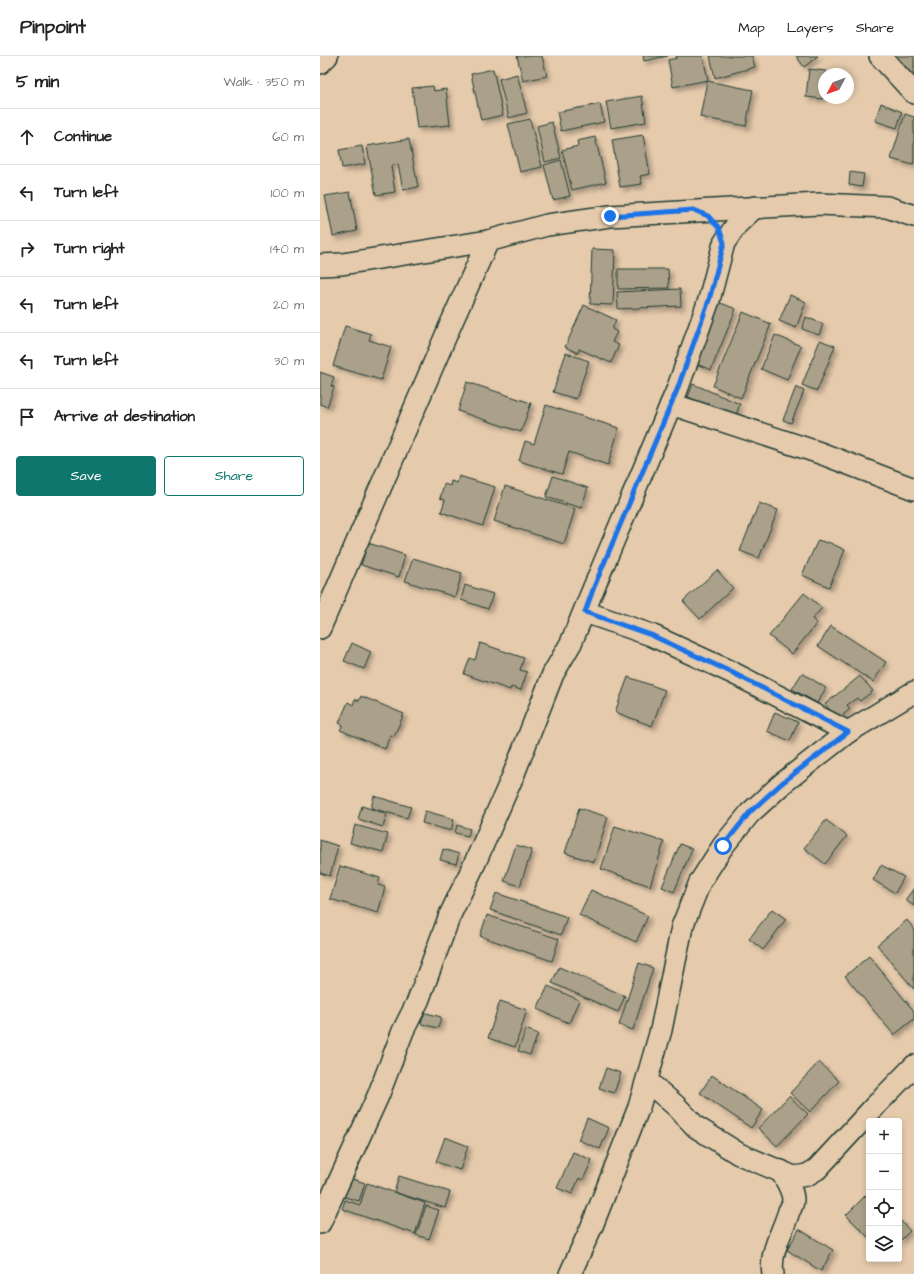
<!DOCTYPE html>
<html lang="en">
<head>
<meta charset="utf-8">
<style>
  :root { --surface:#fff; --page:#f2f2f2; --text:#222; --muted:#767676; --line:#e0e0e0; --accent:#0f766e }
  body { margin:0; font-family:"Architects Daughter",sans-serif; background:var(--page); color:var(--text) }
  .controls { position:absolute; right:12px; bottom:12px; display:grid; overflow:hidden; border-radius:4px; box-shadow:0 2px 6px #0003 }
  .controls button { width:36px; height:36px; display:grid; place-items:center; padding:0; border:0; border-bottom:1px solid var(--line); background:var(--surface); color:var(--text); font:20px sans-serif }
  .compass { position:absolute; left:498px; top:12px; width:36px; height:36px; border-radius:50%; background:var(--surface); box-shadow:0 2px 6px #0003; rotate:229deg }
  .stop { position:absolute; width:12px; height:12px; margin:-9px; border:3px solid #1a73e8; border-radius:50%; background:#fff }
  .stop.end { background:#1a73e8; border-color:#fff; box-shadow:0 1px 4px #0008 }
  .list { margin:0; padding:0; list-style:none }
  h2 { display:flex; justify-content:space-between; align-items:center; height:52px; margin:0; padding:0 16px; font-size:17px }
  h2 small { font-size:13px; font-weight:400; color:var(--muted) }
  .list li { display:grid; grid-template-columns:26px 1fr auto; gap:12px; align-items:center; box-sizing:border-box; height:56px; padding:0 16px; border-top:1px solid var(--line) }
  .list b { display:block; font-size:15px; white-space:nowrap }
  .list em { font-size:13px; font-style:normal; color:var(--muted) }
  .actions { display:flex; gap:8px; padding:12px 16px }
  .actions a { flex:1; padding:9px 0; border:1px solid var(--accent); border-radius:4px; text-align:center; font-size:14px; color:var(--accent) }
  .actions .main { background:var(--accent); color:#fff }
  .icon { flex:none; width:22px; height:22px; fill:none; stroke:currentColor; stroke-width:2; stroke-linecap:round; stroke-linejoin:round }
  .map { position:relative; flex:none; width:594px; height:1218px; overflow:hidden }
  header { display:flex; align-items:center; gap:24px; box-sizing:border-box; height:56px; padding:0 20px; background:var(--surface); border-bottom:1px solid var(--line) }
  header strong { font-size:19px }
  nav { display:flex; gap:22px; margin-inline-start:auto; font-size:14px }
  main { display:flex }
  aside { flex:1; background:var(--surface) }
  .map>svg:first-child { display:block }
  .building { fill:#aba089; stroke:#1f3d34; filter:url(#shadow) }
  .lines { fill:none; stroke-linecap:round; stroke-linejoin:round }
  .street-casing { stroke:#1f3d34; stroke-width:24 }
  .street { stroke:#e5caac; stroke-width:21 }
  .route { stroke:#1a73e8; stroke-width:5 }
</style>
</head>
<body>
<header>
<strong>Pinpoint</strong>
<nav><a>Map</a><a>Layers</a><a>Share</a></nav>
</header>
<main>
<aside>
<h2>5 min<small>Walk · 350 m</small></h2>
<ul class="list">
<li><svg class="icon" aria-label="ahead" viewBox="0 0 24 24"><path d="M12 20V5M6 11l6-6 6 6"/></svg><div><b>Continue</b></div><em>60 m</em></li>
<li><svg class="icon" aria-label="left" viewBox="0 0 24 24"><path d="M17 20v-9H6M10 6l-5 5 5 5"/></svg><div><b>Turn left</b></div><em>100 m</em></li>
<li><svg class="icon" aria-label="right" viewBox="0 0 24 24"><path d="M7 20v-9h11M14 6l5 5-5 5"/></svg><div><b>Turn right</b></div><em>140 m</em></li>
<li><svg class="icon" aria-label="left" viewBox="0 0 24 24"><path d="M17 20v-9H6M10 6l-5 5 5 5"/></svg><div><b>Turn left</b></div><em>20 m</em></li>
<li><svg class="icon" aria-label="left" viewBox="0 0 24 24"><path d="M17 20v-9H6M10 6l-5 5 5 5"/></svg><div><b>Turn left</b></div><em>30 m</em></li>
<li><svg class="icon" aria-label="arrive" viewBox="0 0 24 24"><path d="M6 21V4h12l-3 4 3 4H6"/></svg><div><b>Arrive at destination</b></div></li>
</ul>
<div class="actions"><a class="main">Save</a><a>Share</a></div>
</aside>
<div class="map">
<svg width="594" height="1218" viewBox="0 0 594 1218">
  <defs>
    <filter id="shadow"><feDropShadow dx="3.5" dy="3.5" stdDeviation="2" flood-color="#0004"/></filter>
  </defs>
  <rect width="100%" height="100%" fill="#e5caac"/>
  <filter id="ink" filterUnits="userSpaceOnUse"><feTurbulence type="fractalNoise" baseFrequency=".025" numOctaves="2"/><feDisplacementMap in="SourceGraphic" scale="8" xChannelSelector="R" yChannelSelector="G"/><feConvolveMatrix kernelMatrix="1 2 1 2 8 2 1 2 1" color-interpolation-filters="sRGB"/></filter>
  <g filter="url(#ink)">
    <g class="building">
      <polygon points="197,0 222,0 227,20 203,25"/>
      <polygon points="323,0 348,0 324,5"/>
      <polygon points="356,0 383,0 388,24 353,31 348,4 357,2"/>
      <polygon points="390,0 432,0 435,11 395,22"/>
      <polygon points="476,0 498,0 484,11"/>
      <polygon points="571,0 594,0 594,15 588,20"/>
      <polygon points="173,13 183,59 161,64 151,18"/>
      <polygon points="489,13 506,15 506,18 504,18 503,43 486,41"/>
      <polygon points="197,18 207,57 189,62 179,23"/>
      <polygon points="387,25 433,34 426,70 380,61"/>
      <polygon points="113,30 114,35 126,33 130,69 97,72 92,32"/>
      <polygon points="322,40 326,66 291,72 286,46"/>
      <polygon points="561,47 582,56 577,72 555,65"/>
      <polygon points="280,48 284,66 241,75 237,56"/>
      <polygon points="585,58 594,61 594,104 593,109 571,103"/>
      <polygon points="210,63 222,111 200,116 188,68"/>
      <polygon points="232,66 241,102 225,106 217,70"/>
      <polygon points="323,79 330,118 320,120 322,128 300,131 292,84"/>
      <polygon points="275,81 286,126 252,134 242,94 258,90 257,85"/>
      <polygon points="89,83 98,131 83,134 78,108 71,110 75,136 56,139 47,90"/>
      <polygon points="42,90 45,108 22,112 19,94"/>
      <polygon points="241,104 250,140 233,144 224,109"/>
      <polygon points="530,116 544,118 542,131 529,129"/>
      <polygon points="30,136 37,175 13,180 5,140"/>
      <polygon points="272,193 295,194 293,249 270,248"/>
      <polygon points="298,213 348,213 349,232 298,233"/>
      <polygon points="360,233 361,250 298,253 297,236"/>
      <polygon points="470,239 486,246 476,272 459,265"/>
      <polygon points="398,246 416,253 391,314 374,307"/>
      <polygon points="264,249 296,264 292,273 297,276 292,286 299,289 291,307 259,293 258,297 245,291"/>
      <polygon points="423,256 451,268 421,342 393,330"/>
      <polygon points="486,261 503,268 499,279 482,273"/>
      <polygon points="25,270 51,278 49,284 71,291 61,324 13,310"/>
      <polygon points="455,279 481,290 467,324 441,313"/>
      <polygon points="500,284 515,290 497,335 482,329"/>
      <polygon points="246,297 269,305 256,343 233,336"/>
      <polygon points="0,316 14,321 11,330 14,331 7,351 0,348"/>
      <polygon points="147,326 211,347 201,376 138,355"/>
      <polygon points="373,328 420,348 415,361 368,341"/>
      <polygon points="476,331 484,335 471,367 463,364"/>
      <polygon points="226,349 299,372 288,409 249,396 242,418 199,405 205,385 214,388"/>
      <polygon points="139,420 175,431 163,470 121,456 125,444 120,442 124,428 130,430 131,425 137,427"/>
      <polygon points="233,420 268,432 261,452 226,441"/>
      <polygon points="185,430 255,453 244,488 174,465"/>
      <polygon points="439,447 458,454 439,502 420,495"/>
      <polygon points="498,484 507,487 508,486 525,494 509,531 482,519"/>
      <polygon points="48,487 85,499 79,521 41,509"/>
      <polygon points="93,502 142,517 135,541 85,525"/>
      <polygon points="397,514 413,532 380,563 363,545"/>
      <polygon points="145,529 173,538 168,553 141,544"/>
      <polygon points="484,537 502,552 492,563 497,567 472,598 449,580"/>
      <polygon points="511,570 566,606 553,626 498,590"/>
      <polygon points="32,587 51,596 44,613 24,605"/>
      <polygon points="160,587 204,602 200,614 207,616 201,634 191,631 190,634 144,618 150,602 155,604"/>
      <polygon points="482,617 506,632 497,647 472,633"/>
      <polygon points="540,620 553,635 540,645 537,642 527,649 530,653 517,664 505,648"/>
      <polygon points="308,621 345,634 332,670 295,656"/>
      <polygon points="41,640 84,658 74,680 70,679 65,693 20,674 23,669 19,667 28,646 33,649 35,643 39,645"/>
      <polygon points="455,656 478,666 470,685 447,675"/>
      <polygon points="54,740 91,751 87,762 51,752"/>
      <polygon points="42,750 67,758 63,771 38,763"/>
      <polygon points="259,752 288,761 274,806 245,797"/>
      <polygon points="105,755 134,763 131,775 102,767"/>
      <polygon points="506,764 527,780 505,808 484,792"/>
      <polygon points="35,769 68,778 63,796 30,787"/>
      <polygon points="137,769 150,773 148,780 135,777"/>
      <polygon points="295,770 344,786 330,830 281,813"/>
      <polygon points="0,784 18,790 10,820 0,817"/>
      <polygon points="360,788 372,793 354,836 342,831"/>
      <polygon points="196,789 212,794 200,830 184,825"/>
      <polygon points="123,793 139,798 136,808 120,804"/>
      <polygon points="561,809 584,821 575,837 553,824"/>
      <polygon points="20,810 60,822 58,829 65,831 58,857 10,843"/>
      <polygon points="594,832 594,850 585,844"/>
      <polygon points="271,834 328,860 316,886 259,859"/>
      <polygon points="176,837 247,861 241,879 170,854"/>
      <polygon points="452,853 466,863 443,894 429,883"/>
      <polygon points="167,859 239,883 232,905 160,880"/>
      <polygon points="587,864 594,873 594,933 557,889"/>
      <polygon points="549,900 594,955 594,963 574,979 525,920"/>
      <polygon points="319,907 333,912 313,974 299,969"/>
      <polygon points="239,911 305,940 298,956 232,927"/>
      <polygon points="228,930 259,944 249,967 217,953"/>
      <polygon points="180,945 207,954 195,991 168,982"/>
      <polygon points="103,956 121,961 118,972 101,968"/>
      <polygon points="206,973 218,978 210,999 198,995"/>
      <polygon points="499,1006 519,1025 490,1056 470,1037"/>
      <polygon points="286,1012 301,1017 294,1037 279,1032"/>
      <polygon points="392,1019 443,1054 431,1072 380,1037"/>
      <polygon points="469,1040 488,1058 457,1090 438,1072"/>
      <polygon points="267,1062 289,1072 280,1093 258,1084"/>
      <polygon points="125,1081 148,1090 140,1114 116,1106"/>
      <polygon points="253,1096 272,1104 263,1124 259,1122 252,1138 237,1132"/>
      <polygon points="79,1120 130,1136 125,1152 74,1136"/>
      <polygon points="26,1121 45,1127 39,1145 21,1140"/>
      <polygon points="47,1127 105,1147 95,1178 22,1153 25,1144 40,1149"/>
      <polygon points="549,1136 549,1182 526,1159"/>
      <polygon points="106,1150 119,1154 109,1183 96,1179"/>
      <polygon points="579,1163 590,1175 579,1186"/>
      <polygon points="479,1173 513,1194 501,1215 467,1194"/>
    </g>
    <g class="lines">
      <g class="street-casing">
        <g id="street">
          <polyline points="560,0 594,37"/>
          <polyline points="0,7 7,0"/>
          <polyline points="0,209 22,208 168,185 227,169 290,160 499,148 567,151 594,160"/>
          <polyline points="351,348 500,397 594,433"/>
          <polyline points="265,556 331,579 413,617 528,676"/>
          <polyline points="0,572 130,270 168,185"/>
          <polyline points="327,1025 356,1050 376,1071 419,1098 474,1121 487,1119 497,1113 557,1048 594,1010"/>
          <polyline points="0,1167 58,1040 83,975 98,945 130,859 154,809 193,720 233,618 251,587 274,531 357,334 389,244 404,187 417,168 435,151"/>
          <polyline points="250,1218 272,1170 319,1051 341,974 362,871 380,826 403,790 430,757 463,727 528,676 594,636"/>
          <path d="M453 1218C449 1196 463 1176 469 1155 471 1152 473 1147 473 1144 473 1134 465 1123 461 1115"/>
        </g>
      </g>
      <use href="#street" class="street"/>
    </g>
  </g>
  <g class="lines" filter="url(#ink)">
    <polyline class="route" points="290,160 374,154 388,160 399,172 404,187 389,244 357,334 274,531 265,556 331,579 413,617 528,676 462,727 430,756 403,790"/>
  </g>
</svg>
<div class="controls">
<button>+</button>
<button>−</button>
<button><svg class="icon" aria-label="locate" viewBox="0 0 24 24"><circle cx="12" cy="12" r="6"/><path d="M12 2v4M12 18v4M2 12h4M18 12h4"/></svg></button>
<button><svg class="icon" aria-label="layers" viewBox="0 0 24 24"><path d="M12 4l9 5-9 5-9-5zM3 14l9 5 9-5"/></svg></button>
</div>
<svg class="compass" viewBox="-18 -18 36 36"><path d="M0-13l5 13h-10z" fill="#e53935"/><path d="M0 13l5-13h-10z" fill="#767676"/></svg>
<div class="stop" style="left:403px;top:790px"></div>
<div class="stop end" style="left:290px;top:160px"></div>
</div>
</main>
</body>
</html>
